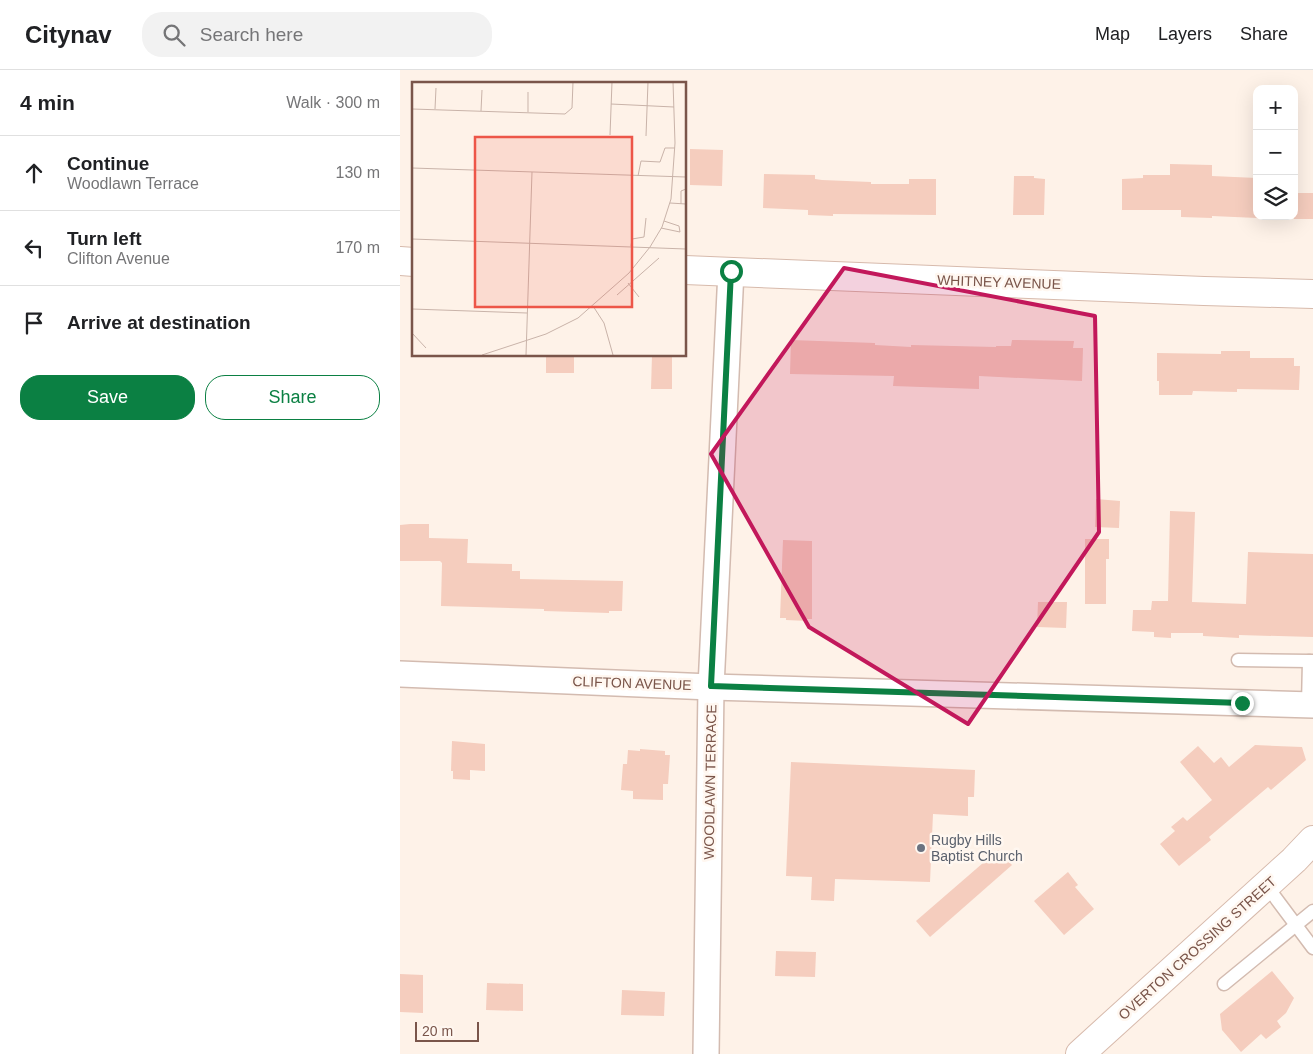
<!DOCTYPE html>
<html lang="en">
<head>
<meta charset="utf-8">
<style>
  :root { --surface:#fff; --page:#f2f2f2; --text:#202124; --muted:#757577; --line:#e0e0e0; --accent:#0b8043 }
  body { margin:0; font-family:Arial,sans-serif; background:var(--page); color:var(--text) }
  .controls { position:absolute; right:15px; top:15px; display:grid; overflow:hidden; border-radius:10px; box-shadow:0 5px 20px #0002 }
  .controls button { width:45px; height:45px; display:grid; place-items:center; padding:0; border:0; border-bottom:1px solid var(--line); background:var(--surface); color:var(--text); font:25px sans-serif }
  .scale { position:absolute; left:15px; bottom:12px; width:64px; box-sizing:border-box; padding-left:5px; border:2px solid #7a554a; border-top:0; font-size:14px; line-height:18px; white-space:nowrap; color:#7a554a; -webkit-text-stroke:4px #fff7f0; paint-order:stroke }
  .stop { position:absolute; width:15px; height:15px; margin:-11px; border:4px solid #0b8043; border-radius:50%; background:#fff }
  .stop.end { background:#0b8043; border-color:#fff; box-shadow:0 1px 5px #0008 }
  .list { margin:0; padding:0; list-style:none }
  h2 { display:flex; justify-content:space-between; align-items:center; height:65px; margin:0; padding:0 20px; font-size:21px }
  h2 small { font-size:16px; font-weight:400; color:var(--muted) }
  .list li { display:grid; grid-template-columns:32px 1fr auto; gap:15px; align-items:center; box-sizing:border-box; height:75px; padding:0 20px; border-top:1px solid var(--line) }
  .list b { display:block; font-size:19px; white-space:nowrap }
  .list p { margin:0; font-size:16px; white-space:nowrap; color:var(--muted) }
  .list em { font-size:16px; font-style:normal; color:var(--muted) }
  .actions { display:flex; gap:10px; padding:15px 20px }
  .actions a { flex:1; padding:11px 0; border:1px solid var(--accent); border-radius:20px; text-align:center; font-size:18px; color:var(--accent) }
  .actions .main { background:var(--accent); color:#fff }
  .icon { flex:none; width:28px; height:28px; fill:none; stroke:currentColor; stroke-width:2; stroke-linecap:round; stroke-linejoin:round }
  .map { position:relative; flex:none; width:913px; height:984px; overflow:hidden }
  header { display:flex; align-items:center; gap:30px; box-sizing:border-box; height:70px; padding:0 25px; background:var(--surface); border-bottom:1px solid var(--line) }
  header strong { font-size:24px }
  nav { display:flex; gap:28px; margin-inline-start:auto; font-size:18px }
  .search { width:350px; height:45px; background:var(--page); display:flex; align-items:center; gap:12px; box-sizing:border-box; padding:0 18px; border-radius:20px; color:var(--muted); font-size:19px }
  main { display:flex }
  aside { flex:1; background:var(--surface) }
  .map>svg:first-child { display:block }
  .building { fill:#f5cdbe }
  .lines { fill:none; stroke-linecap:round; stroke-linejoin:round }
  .service-casing { stroke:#d3bbb0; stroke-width:15 }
  .minor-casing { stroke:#d3bbb0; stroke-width:28 }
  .secondary-casing { stroke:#d7baac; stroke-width:30 }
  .service { stroke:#fff; stroke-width:12 }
  .minor { stroke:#fff; stroke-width:25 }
  .secondary { stroke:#fff; stroke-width:28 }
  .route { stroke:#0b8043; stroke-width:6 }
  .marked { fill:#c2185b; fill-opacity:0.2; stroke:#c2185b; stroke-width:4; stroke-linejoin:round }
  .worship-dot { fill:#6b7280; stroke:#fff7f0; stroke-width:2 }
  .labels { text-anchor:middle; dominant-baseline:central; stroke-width:5; stroke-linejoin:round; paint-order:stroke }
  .street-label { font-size:14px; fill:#7a554a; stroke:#fff7f0 }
  .worship-label { font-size:14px; fill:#5b616d; stroke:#fff7f0; text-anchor:start }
  .inset-road { fill:none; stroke:#c9b3a9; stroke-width:1 }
  .view { fill:#ed5648; fill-opacity:0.15; stroke:#ed5648; stroke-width:2.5 }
  .inset-edge { fill:none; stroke:#7a554a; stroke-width:2.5 }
</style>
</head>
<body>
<header>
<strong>Citynav</strong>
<div class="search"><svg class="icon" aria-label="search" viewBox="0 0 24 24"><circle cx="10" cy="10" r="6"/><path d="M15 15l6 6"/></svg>Search here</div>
<nav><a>Map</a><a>Layers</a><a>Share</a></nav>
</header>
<main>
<aside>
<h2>4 min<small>Walk · 300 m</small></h2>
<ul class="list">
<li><svg class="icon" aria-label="ahead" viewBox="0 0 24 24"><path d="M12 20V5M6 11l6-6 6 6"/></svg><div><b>Continue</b><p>Woodlawn Terrace</p></div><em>130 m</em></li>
<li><svg class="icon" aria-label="left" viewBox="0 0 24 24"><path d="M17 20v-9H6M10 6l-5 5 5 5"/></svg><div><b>Turn left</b><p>Clifton Avenue</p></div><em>170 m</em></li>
<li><svg class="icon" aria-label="arrive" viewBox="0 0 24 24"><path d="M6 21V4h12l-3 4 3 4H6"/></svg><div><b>Arrive at destination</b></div></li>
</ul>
<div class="actions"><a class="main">Save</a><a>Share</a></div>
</aside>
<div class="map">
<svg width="913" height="984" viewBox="0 0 913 984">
  <rect width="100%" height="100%" fill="#fef2e8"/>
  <g class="building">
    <polygon points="290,79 323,80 322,116 290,115"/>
    <polygon points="770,94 812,95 812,106 857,108 857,148 812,146 812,148 781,147 781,140 722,140 722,109 743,108 743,105 770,105"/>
    <polygon points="364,104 415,105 415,109 422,110 471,112 471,114 509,114 509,109 536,109 536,145 433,144 433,146 408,145 408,140 363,138"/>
    <polygon points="614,106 634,106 634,108 645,109 644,145 613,145"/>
    <rect x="894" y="123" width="19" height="26"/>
    <polygon points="391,270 475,273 475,275 511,277 511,275 596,277 596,276 611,276 612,270 674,271 673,278 683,278 682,311 579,306 579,319 493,316 494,306 390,304"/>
    <polygon points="821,281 850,281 850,288 894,288 894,296 900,296 899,320 837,319 837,322 793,321 792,325 759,325 759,311 757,311 757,283 821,284"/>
    <rect x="146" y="285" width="28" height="18"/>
    <polygon points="252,285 272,285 272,319 251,319"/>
    <polygon points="696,429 720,431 719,458 695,457"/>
    <polygon points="770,441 795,442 792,532 846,534 848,482 913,484 913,567 839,565 839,568 803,566 803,563 771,563 771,568 754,567 754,562 732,561 733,540 751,540 752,531 768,531"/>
    <polygon points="10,454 29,454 29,468 68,469 67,493 112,494 112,501 120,501 120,509 223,511 222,541 209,541 209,543 144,541 144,539 41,536 42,493 40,491 0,491 0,455"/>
    <polygon points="685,469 709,469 709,489 706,489 706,534 685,534"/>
    <polygon points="383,470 412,471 412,549 407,549 407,551 386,550 386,548 380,548"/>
    <polygon points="638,532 667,532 666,558 637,557"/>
    <polygon points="52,671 85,674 85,701 70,700 70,710 53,709 53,701 51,701"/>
    <polygon points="855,675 902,677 906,690 871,720 868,717 809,767 811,770 779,796 760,774 775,761 771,757 783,747 787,751 812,730 780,692 798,676 814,693 821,687 829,697"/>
    <polygon points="240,679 265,681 265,685 270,685 268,714 263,714 263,730 233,729 233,721 221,720 223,694 227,694 228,680 240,681"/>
    <polygon points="391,692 575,700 574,727 568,727 568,746 533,744 530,812 435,809 434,831 411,830 412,807 386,806"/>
    <polygon points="598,780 612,795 530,867 516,851"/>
    <polygon points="668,802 678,815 675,817 694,839 664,865 634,831"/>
    <polygon points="376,881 416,882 415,907 375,906"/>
    <polygon points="872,901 894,928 886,943 877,951 881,957 866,969 861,964 841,982 822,960 820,944"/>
    <polygon points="0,904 23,905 23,943 0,942"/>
    <polygon points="87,913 123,914 123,941 86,940"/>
    <polygon points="222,920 265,922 264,946 221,945"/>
  </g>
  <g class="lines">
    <g class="service-casing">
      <g id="service">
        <polyline points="838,590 909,591"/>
        <polyline points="908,635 909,591 913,591"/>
        <polyline points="866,815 913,878"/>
        <polyline points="824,914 913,841"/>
      </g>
    </g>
    <g class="minor-casing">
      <g id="minor">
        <polyline points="0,604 311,617 913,635"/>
        <polyline points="306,984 311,617 331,201"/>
      </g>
    </g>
    <g class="secondary-casing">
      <g id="secondary">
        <polyline points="0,191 14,192"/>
        <polyline points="285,200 804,221 913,224"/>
        <polyline points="680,984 894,790 913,770"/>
      </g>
    </g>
    <use href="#service" class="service"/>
    <use href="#minor" class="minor"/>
    <use href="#secondary" class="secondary"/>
  </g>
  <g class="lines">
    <polyline class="route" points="331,201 311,616 842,633"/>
  </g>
  <path class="marked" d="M444 198 695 246 699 462 568 654 409 557 311 384Z"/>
  <circle class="worship-dot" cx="521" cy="778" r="5"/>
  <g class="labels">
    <g class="street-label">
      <text transform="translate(599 212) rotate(2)">WHITNEY AVENUE</text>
      <text transform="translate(232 613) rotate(2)">CLIFTON AVENUE</text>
      <text transform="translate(310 712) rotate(-89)">WOODLAWN TERRACE</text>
      <text transform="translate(797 878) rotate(-42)">OVERTON CROSSING STREET</text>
    </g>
    <g class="worship-label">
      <text x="531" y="770">Rugby Hills<tspan x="531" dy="16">Baptist Church</tspan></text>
    </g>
  </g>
  <g transform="translate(12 12)">
    <rect width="274" height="274" fill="#fef2e8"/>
    <path class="inset-road" d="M199 22 262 25M0 27 153 32 160 26 161 0M23 27 24 6M69 29 70 8M116 30V10M198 53 200 0M234 54 236 0M0 86 274 95M226 94 229 79 248 80 253 66H263M258 121 274 122M269 122V109L274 107M249 146 268 150 267 144 252 139M0 157 274 167M219 164 220 157 232 155 234 136M216 201 227 215M205 213 247 176M181 224 192 241 201 273M0 227 115 231M0 251 14 266M70 273 134 252 166 236 217 191 238 165 250 145 259 117 263 61 261 0M114 273 120 90"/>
    <path class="view" d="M63 55H220V225H63Z"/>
    <rect width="274" height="274" class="inset-edge"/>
  </g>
</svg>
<div class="controls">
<button>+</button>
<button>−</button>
<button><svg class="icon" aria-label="layers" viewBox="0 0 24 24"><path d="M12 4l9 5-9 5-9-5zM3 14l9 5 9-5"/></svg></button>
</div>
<div class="scale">20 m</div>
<div class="stop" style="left:331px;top:201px"></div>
<div class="stop end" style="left:842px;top:633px"></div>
</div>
</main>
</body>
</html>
